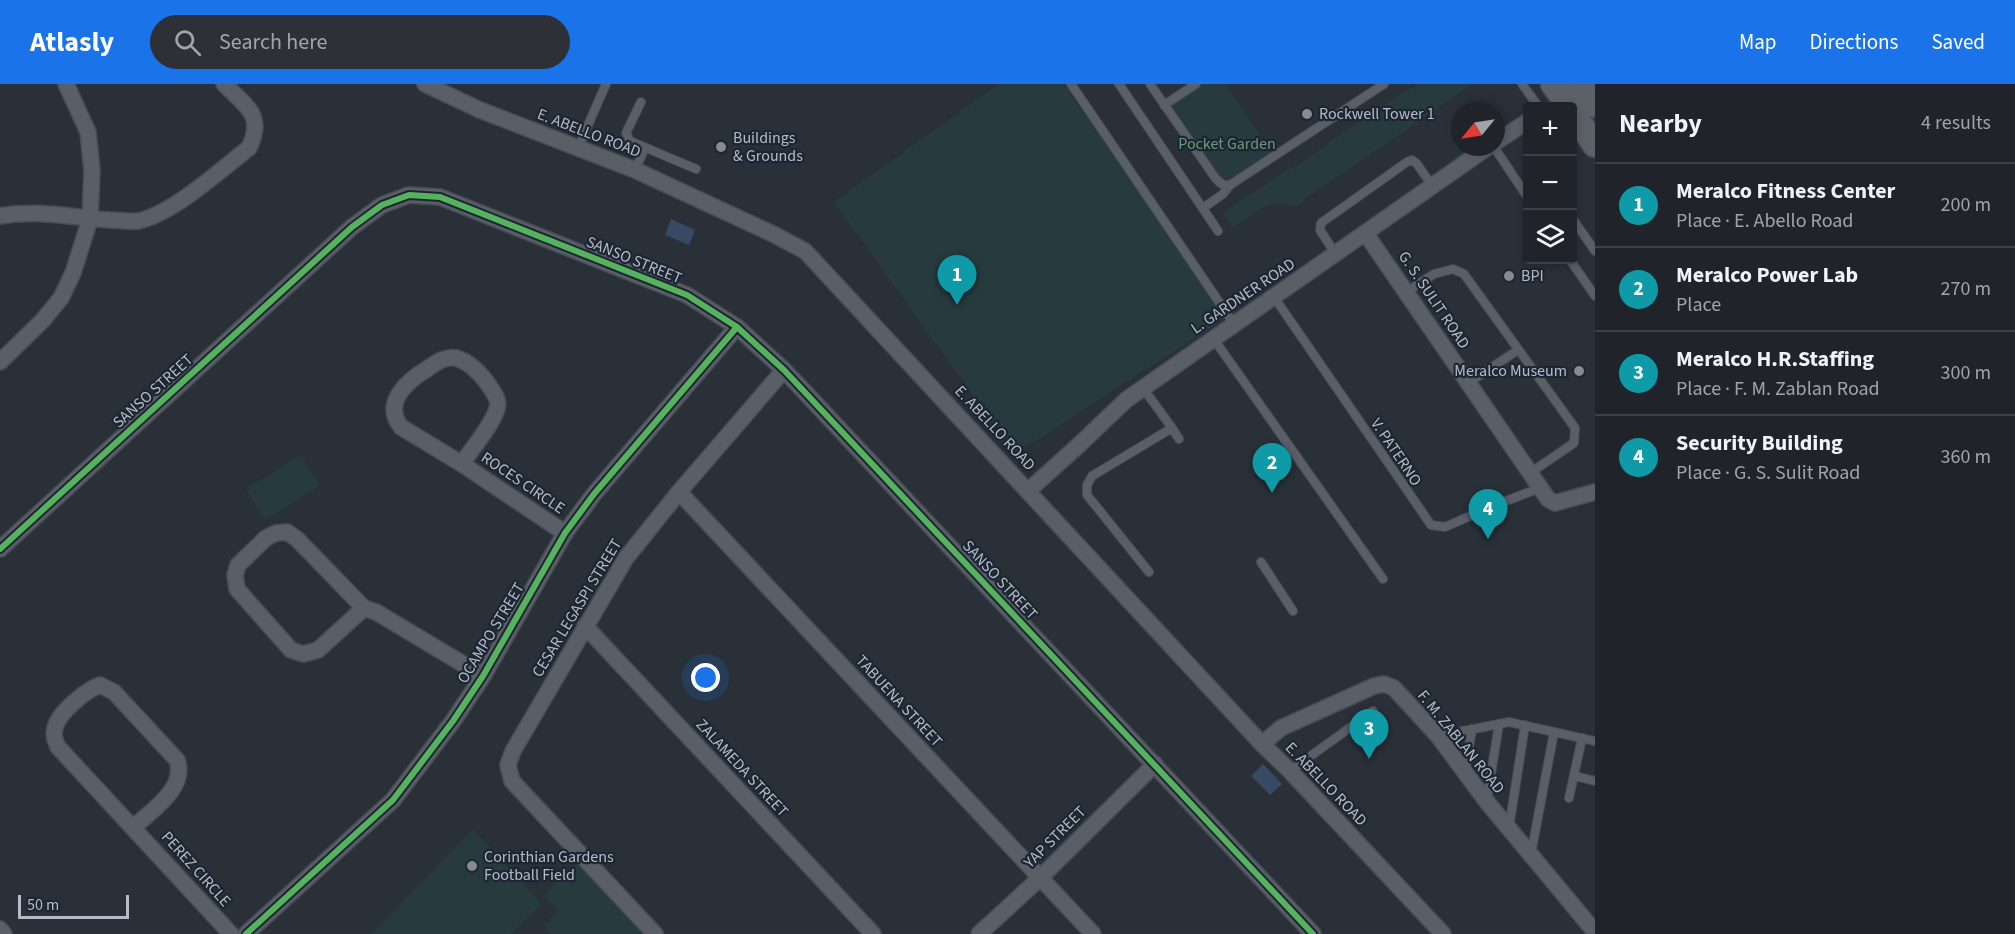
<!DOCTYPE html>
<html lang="en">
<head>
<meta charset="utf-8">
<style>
  :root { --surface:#20242a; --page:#2d3036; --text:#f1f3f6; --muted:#a2a4a8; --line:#3d4147; --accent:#1a73e8 }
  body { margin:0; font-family:"Source Sans 3",sans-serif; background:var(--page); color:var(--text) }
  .controls { position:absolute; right:18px; top:18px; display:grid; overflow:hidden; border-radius:6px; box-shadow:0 3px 9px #0003 }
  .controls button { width:54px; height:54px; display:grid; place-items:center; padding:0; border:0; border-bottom:2px solid var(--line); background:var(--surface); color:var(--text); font:30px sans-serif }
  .compass { position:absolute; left:1451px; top:18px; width:54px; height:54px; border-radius:50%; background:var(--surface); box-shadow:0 3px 9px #0003; rotate:240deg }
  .scale { position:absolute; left:18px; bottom:15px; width:111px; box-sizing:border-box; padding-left:6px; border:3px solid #b4bcc9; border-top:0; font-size:16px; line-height:21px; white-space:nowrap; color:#b4bcc9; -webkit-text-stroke:4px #1d2633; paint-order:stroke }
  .you { position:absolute; left:706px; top:594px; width:21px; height:21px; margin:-15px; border:4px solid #fff; border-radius:50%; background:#1a73e8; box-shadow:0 0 0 9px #1a73e833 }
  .badge { display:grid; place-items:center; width:39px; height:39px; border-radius:50%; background:var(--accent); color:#fff; font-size:20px; font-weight:700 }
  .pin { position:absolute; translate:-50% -50px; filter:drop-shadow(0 2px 3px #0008) }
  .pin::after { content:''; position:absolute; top:32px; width:21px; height:18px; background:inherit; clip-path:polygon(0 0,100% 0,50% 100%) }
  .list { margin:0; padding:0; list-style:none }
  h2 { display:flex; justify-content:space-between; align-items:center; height:78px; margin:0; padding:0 24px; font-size:26px }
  h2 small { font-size:20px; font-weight:400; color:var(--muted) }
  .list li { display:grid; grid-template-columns:39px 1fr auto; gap:18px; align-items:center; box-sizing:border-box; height:84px; padding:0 24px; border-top:2px solid var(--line) }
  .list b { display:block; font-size:22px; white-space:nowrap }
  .list p { margin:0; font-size:20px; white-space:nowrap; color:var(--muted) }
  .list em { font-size:20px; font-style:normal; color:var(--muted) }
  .icon { flex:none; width:33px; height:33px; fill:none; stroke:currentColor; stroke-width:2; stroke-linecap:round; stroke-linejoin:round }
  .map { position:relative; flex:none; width:1595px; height:850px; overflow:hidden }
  header { display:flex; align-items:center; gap:36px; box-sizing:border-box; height:84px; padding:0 30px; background:var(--accent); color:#fff }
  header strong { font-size:28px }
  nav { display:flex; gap:33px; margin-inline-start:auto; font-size:21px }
  .search { width:420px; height:54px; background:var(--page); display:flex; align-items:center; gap:15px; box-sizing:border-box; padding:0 21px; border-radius:33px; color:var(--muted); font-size:22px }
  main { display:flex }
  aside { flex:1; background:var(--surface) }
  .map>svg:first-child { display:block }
  .green { fill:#273a3e }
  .water { fill:#384963 }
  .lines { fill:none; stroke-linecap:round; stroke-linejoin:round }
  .service-casing { stroke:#484c53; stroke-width:10 }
  .minor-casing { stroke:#484c53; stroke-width:18 }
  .primary-casing { stroke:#484c55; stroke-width:27 }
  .service { stroke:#5a5e66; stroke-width:8 }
  .minor { stroke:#5a5e66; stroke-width:15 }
  .primary { stroke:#5c6168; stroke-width:24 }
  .cycleway-casing { stroke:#1d2633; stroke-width:10 }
  .cycleway { stroke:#56b35d; stroke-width:6 }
  .poi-dot { fill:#848b96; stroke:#1d2633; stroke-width:2 }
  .labels { text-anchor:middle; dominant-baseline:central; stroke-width:4.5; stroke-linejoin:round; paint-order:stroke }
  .poi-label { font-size:16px; fill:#b4bcc9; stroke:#1d2633; text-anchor:start }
  .street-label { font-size:16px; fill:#b4bcc9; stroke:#1d2633 }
  .park-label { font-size:16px; fill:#6b9a76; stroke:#1d2633 }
</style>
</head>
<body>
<header>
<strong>Atlasly</strong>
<div class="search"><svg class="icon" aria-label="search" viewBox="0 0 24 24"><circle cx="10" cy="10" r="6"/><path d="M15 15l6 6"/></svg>Search here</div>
<nav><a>Map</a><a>Directions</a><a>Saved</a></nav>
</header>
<main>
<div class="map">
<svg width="1595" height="850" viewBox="0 0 1595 850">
  <rect width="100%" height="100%" fill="#2a3038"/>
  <g class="green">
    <polygon points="999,0 1064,0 1226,234 1015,370 834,118"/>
    <polygon points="1196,0 1225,0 1274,72 1230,101 1217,104 1164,21"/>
    <path d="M1418 0H1472L1294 123C1270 112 1251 132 1232 144L1223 131 1227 125 1306 75 1376 26Z"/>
    <polygon points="301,371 320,402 265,436 246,405"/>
    <polygon points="473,745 542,820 511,850 371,850"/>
    <polygon points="576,778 642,850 551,850 544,842 558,827 544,812"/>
  </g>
  <g class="water">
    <polygon points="671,135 695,146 689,161 665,151"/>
    <polygon points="1263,680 1282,700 1270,711 1251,692"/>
  </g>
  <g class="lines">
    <g class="service-casing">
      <g id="service">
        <polyline points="1071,0 1234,240"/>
        <polyline points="1119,0 1218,147"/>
        <polyline points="1150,0 1216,95 1223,101 1230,101 1384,0"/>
        <polyline points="1522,0 1538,22"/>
        <polyline points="641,18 626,49 630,57 696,85"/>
        <polyline points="1164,21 1196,0"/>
        <polyline points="1494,63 1528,114"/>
        <polyline points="578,64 606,0"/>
        <polyline points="635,86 645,64"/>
        <polyline points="1203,124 1223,110 1230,101"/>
        <polyline points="1572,134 1595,167"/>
        <polyline points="1336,171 1320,146 1321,139 1407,78 1412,76 1417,80 1433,103"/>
        <polyline points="1570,176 1595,212"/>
        <polyline points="1406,208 1434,190 1453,185 1464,190 1575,344 1574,359 1530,389"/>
        <polyline points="1274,213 1431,441 1445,443 1493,422 1540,404"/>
        <polyline points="1213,254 1383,495"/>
        <polyline points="1468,299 1518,266"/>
        <polyline points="1143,304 1172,344 1092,392 1087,401 1087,411 1149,488"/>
        <polyline points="1172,344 1179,355"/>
        <polyline points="1261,478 1293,527"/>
        <polyline points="1438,652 1509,638 1595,657"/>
        <polyline points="1290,687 1373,627"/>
        <polyline points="1465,688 1472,645"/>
        <polyline points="1575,692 1595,697"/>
        <polyline points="1569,714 1582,654"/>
        <polyline points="1487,715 1499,640"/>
        <polyline points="1509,744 1525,641"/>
        <polyline points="1531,770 1554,648"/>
      </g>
    </g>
    <g class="minor-casing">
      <g id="minor">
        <polyline points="425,0 480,26 635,86 773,150 805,167 1262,660 1290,687 1443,850"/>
        <polyline points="1496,58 1528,37"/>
        <path d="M0 132C37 125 74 134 110 136 119 136 129 138 138 137 173 130 220 86 249 64 265 31 246 22 224 0"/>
        <polyline points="1366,150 1548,415 1555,419 1595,408"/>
        <polyline points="0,278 43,236 61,214 73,189 90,135 92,87 88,48 66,0"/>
        <path d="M462 380C472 364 491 343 497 325 500 315 493 308 488 300 480 289 470 278 456 274 444 272 436 279 427 285 407 297 382 319 401 343L462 380 565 449"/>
        <polyline points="1029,406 1080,360 1126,316 1488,63"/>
        <polyline points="679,408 1093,850"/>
        <polyline points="0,465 352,143 382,121 409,111 440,113 687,211 737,243 784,286 1313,850"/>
        <polyline points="364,524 318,566 303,570 291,566 237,505 235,491 238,481 266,454 276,449 287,448 297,455 364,524 376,528 483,592"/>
        <polyline points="585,542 873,850"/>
        <polyline points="1262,660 1281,644 1374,602 1384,600 1394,604 1438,652 1487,718 1595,848"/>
        <path d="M134 743C152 726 187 704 177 676L114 608 100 601C86 606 58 629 55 644 53 651 55 656 58 663L231 850"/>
        <polyline points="0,845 4,850"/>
        <polyline points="246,850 393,716 453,637 483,592 565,449 594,410 737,243"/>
        <polyline points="655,850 512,697 508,681 513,667 626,474 679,408 784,286"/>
        <polyline points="979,850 1040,794 1155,680"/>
      </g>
    </g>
    <g class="primary-casing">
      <g id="primary">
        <polyline points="1553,0 1569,22"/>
        <polyline points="1580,0 1595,21"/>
        <polyline points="1572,28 1595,61"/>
      </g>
    </g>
    <use href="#service" class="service"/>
    <use href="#minor" class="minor"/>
    <use href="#primary" class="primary"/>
    <g class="cycleway-casing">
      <g id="cycleway">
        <polyline points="0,465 352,143 382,121 409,111 440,113 687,211 737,243 784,286 1313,850"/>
        <polyline points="246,850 393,716 453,637 483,592 565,449 594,410 737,243"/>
      </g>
    </g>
    <use href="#cycleway" class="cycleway"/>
  </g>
  <g class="poi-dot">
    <circle cx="1307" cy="30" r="6"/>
    <circle cx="721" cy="63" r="6"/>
    <circle cx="1509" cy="192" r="6"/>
    <circle cx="1579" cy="287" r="6"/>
    <circle cx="472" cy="782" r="6"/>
  </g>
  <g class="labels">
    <g class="poi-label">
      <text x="1319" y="30">Rockwell Tower 1</text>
      <text x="733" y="54">Buildings<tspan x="733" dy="18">&amp; Grounds</tspan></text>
      <text x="1521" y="192">BPI</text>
      <text x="1567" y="287" text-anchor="end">Meralco Museum</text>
      <text x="484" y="773">Corinthian Gardens<tspan x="484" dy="18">Football Field</tspan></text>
    </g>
    <g class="street-label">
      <text transform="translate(589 49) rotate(21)">E. ABELLO ROAD</text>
      <text transform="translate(634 176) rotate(22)">SANSO STREET</text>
      <text transform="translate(1243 212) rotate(-34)">L. GARDNER ROAD</text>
      <text transform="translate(1434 216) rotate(56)">G. S. SULIT ROAD</text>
      <text transform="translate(153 307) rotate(-42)">SANSO STREET</text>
      <text transform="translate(995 344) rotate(47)">E. ABELLO ROAD</text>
      <text transform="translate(1396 368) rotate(56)">V. PATERNO</text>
      <text transform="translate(523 399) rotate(34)">ROCES CIRCLE</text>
      <text transform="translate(1000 496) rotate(47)">SANSO STREET</text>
      <text transform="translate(577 524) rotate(-59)">CESAR LEGASPI STREET</text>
      <text transform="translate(491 549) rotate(-59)">OCAMPO STREET</text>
      <text transform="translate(899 617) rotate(47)">TABUENA STREET</text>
      <text transform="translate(1461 658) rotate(51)">F. M. ZABLAN ROAD</text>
      <text transform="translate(742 684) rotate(47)">ZALAMEDA STREET</text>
      <text transform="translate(1326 700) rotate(46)">E. ABELLO ROAD</text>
      <text transform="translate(1055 753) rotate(-45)">YAP STREET</text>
      <text transform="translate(196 785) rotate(48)">PEREZ CIRCLE</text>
    </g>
    <g class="park-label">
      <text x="1227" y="60">Pocket Garden</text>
    </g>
  </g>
</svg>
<div class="controls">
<button>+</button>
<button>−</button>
<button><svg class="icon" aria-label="layers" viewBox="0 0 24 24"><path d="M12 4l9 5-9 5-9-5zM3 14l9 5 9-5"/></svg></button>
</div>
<svg class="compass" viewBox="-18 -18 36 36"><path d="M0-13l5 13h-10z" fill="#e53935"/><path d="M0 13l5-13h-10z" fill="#a2a4a8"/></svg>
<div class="scale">50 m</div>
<div class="you"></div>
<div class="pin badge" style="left:957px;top:221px;background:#0f9aa8">1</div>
<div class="pin badge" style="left:1272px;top:409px;background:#0f9aa8">2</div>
<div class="pin badge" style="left:1369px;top:675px;background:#0f9aa8">3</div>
<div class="pin badge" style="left:1488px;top:455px;background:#0f9aa8">4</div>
</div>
<aside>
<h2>Nearby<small>4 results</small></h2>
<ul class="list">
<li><span class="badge" style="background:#0f9aa8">1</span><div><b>Meralco Fitness Center</b><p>Place · E. Abello Road</p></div><em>200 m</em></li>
<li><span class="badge" style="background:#0f9aa8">2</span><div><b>Meralco Power Lab</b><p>Place</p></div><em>270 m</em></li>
<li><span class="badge" style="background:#0f9aa8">3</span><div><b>Meralco H.R.Staffing</b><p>Place · F. M. Zablan Road</p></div><em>300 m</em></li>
<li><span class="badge" style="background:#0f9aa8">4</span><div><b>Security Building</b><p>Place · G. S. Sulit Road</p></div><em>360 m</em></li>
</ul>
</aside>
</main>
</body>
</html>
